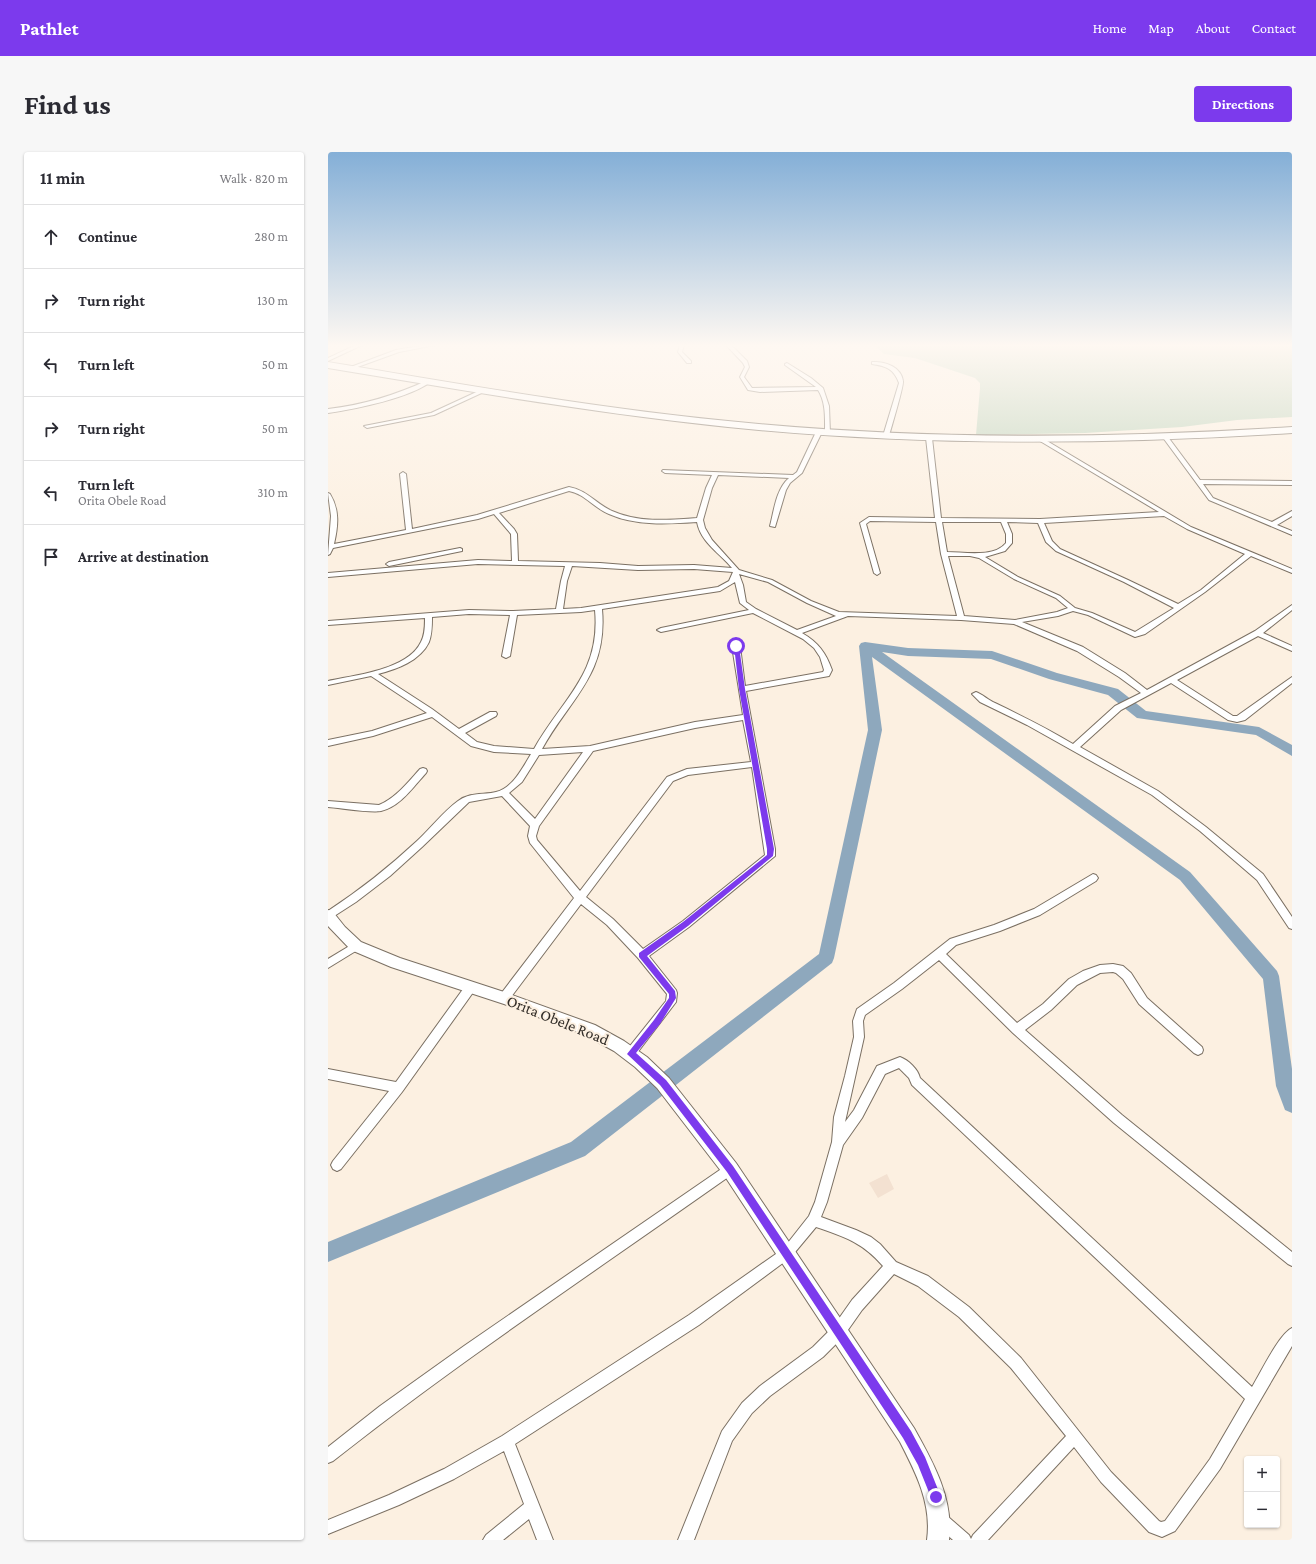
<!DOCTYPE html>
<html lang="en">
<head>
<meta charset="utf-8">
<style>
  :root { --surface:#fff; --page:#f7f7f7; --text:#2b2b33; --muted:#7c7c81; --line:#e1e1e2; --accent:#7c3aed }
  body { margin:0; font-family:"Crimson Pro",serif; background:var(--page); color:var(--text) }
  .controls { position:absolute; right:12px; bottom:12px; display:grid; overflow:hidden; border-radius:4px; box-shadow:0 1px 3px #0004 }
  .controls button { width:36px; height:36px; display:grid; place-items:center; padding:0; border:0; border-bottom:1px solid var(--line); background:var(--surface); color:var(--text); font:20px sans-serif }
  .stop { position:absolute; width:12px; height:12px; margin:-9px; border:3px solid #7c3aed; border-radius:50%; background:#fff }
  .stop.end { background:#7c3aed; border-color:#fff; box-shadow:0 1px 4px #0008 }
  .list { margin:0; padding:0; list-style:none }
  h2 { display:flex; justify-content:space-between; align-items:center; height:52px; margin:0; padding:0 16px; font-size:17px }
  h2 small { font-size:13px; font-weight:400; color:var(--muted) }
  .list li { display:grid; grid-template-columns:26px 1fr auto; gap:12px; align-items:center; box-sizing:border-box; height:64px; padding:0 16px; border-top:1px solid var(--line) }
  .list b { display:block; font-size:15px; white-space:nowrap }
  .list p { margin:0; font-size:13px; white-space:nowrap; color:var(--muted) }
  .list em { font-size:13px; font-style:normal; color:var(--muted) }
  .icon { flex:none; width:22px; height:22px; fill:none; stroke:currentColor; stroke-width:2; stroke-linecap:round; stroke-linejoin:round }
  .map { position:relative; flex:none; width:964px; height:1388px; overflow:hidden; border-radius:4px }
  header { display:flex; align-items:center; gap:24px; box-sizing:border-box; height:56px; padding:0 20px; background:var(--accent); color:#fff }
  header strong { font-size:19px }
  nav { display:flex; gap:22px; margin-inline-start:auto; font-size:14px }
  .intro { display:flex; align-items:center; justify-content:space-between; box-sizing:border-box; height:96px; padding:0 24px }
  h1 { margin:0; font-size:28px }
  .button { padding:10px 18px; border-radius:4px; background:var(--accent); color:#fff; font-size:14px; font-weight:700 }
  main { display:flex; gap:24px; padding:0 24px }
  aside { flex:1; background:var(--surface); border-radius:4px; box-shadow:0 1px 3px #0004 }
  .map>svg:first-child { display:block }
  .industrial { fill:#f3e1d1 }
  .green { fill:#bed3bb }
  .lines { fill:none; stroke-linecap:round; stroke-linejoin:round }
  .river { fill:#8ea8bd; fill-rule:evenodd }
  .street-casing { stroke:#7b7063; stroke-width:2 }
  .secondary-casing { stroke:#7b7063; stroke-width:2 }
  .highway-casing { stroke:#7b7063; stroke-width:2 }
  .street { fill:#fff; fill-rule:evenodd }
  .secondary { fill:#fff; fill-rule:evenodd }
  .highway { fill:#fff; fill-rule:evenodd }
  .route { fill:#7c3aed }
  .labels { text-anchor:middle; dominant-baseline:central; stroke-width:4; stroke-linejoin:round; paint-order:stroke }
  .near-street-label { font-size:16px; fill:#332e29; stroke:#fcf0e1 }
</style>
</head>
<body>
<header>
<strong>Pathlet</strong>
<nav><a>Home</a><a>Map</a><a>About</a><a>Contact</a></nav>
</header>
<div class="intro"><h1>Find us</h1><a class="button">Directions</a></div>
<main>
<aside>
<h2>11 min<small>Walk · 820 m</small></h2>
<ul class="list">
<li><svg class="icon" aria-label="ahead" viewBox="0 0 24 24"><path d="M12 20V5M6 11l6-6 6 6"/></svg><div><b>Continue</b></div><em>280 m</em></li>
<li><svg class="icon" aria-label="right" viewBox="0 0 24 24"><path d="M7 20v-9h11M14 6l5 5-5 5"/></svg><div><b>Turn right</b></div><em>130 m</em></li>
<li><svg class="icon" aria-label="left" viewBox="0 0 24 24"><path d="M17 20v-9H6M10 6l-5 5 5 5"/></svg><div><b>Turn left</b></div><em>50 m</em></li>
<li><svg class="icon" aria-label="right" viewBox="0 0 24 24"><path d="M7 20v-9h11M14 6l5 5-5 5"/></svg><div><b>Turn right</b></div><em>50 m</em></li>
<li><svg class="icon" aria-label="left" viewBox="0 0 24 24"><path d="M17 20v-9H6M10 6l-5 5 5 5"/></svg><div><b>Turn left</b><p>Orita Obele Road</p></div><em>310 m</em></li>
<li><svg class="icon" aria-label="arrive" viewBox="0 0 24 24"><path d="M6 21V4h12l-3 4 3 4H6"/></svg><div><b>Arrive at destination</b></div></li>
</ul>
</aside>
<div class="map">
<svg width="964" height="1388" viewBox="0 0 964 1388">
  <rect width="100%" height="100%" fill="#fcf0e1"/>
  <polygon class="industrial" points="559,1022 566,1037 550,1046 541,1031"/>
  <polygon class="green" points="546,193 964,193 964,265 909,268 854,275 757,281 648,283 652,236 652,231 647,226 587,206 556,202"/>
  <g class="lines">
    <polygon class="river" points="537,490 580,496 664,499 729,521 790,537 818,559 931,575 964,593 964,604 928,583 809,566 780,543 721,527 663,507 580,504 554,500 862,720 949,819 951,824 964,917 964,961 957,958 948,934 935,827 852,728 544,505 554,578 506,806 504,811 257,1004 0,1110 0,1090 243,990 491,802 540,578 531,494 533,491"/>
    <g class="street-casing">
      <g id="street">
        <polygon points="28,193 34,193 0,209 0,206"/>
        <polygon points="97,193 107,193 71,200 24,217 20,216 68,198"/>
        <polygon points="352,193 356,193 354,200 363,209 363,211 359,211 350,200"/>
        <path d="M398 193H403L419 209 421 215 416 225 424 236 488 235 457 213V212L459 211 483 226 495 236 501 254 502 282 497 281C497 266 498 250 490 238L432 240 420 238 412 225 417 215 415 211Z"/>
        <path d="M546 210C558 210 573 215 575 229 576 234 563 276 561 284L558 286 555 284 571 231C566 217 558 214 544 212V210Z"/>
        <path d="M100 228 104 229C82 246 28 257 0 261V257C35 253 68 243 100 228Z"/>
        <polygon points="155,237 160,238 106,263 39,276 36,274 103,261"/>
        <path d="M491 278 494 280 474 321 462 331 458 338 447 375 442 374C446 359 448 337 461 326L390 323 384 336 375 368 377 376 384 388 411 418 444 428 483 449 511 460 629 464 613 402 608 370 542 369 538 372 552 421 549 423 546 421 532 371 541 365 607 366 598 286 601 284 604 286 613 366 712 367 831 360 712 289 711 288 714 286 863 375 964 417V421L923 404 877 440 817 482 807 485 760 463 745 459 730 464 694 470 755 495 797 521 819 538 927 479 964 453V458L935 481 964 494V499L930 484 849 528 905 564H909L964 525V531L917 568 909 570 900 568 843 531 793 558 752 595 830 639 878 675 935 722 964 765V777L961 776 929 728 872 679 824 643 699 573 652 550 644 542 648 540C654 542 660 548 667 551 694 564 720 577 745 592L787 554 813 541 791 525 749 499 686 472 633 468 520 464 474 481C490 490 498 501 504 518L501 524 418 539 447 697V704L361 775 321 804 348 838 349 841 348 850 306 905 302 907 298 905 297 902 298 899 338 849 339 842 310 806 279 773 253 752 180 849 176 850 172 849 171 846 172 843 246 746 202 691 200 684 202 674 174 644 141 650 94 695 62 724 28 750 0 768V759C32 738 61 715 89 689 103 676 115 660 130 649 142 640 155 643 168 640 185 636 195 615 203 602L166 600 143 594 104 565 45 584 0 594V588L44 579 99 561 43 524 0 533V529C27 523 80 518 93 490 97 483 97 473 97 466L0 473V469L141 458 185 459 228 457 233 429 237 414 150 412 0 425V421L150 408 184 409 183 382 166 362 150 367 5 396 2 402 0 403 3 364 0 341 2 342C12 358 10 375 6 392L78 378 72 322 75 320 78 322 84 377 149 363 241 335C259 338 268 352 284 359 310 371 342 368 369 366L378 336 384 323 337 321 334 319 335 318 465 323 469 320 488 280ZM241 339C257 342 266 356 281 362 308 374 340 372 369 370 373 391 392 401 404 416L366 413 310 414 272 411 190 409 189 382 186 377 171 361ZM836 364 859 377 917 402 873 438 850 452 800 428 732 397 724 389 716 371ZM614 370H673L678 382V391C666 406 636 400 619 400ZM679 370 710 371 718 390 728 399 796 430 846 456 807 480 764 461 747 456 732 444 690 425 657 405 677 399 684 391V382ZM620 404H642L651 406 686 427 728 446 740 456 729 460 687 468 636 464ZM244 414 310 418 366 417 405 420 401 429 390 435 253 456 235 457 239 429ZM411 422 440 430 479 451 508 464 469 478 428 457 418 450 415 433ZM407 430 412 451 421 458 333 476 329 478 333 480 425 461 475 487 486 496 492 505 496 518 495 520 417 534 412 494 408 492H405L404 494 415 563 367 570 262 594 214 597C242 546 280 523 274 457L392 439ZM267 458C273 522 234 547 206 597L166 594 149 590 137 581 168 564 169 562 168 560H162L131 577 104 557 50 522C69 517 92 509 101 490 104 482 104 473 104 465L141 462 182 463 174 504 178 506 182 504 189 463 253 460ZM415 568 423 610 359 617 339 625 252 739 209 688 208 684 211 674 265 599 367 576ZM255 600 207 667 181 641 194 630 211 603ZM424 615 437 703 355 769 315 797 285 767 258 745 345 629 360 623Z"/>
        <polygon points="836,285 840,285 872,328 964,329 964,333 875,332 885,346 944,370 964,359 964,364 949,373 964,379 964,383 881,348 836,287"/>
        <polygon points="132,396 134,397 134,399 61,414 58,412 61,410"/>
        <path d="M95 616 98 617 99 619 98 621C86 634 72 655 53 659 42 661 13 656 0 655V649L51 653C68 646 80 630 92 617Z"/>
        <path d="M765 722 768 723 770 726 768 729 712 763 672 779 628 793 618 802 689 871 715 852 741 827 755 819 772 813 785 812 795 814 803 821 819 846 874 895 875 898 874 901 870 903 866 901 811 852 795 827 788 821 785 820 772 821 749 833 723 858 697 878 794 963 964 1100V1114L960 1112 786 971 685 881 611 808 574 837 537 863 535 869 536 885 517 970 526 958 549 914 572 905C580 908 590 917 592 926L924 1235C932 1222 951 1182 964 1176V1194L892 1317 847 1379 834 1385 821 1380 773 1330 746 1295 660 1388H625L608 1373 606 1368 608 1363 613 1361 618 1363 641 1383 643 1387 645 1383 738 1284 683 1216 631 1165 590 1134 566 1122 534 1158 515 1185 495 1205 442 1244 424 1261 404 1289 366 1388H350L394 1279 414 1251 432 1234 485 1195 505 1175 524 1148 555 1114C534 1090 517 1085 488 1075L463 1105 371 1173 187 1292 225 1388H209L201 1367 175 1388H155L158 1383 196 1352 176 1299 126 1327 71 1353 0 1382V1368L61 1343 116 1317 174 1284 361 1163 455 1097 481 1064 487 1050 504 990 506 965 517 924 526 885 525 869 529 857 566 831 622 787 666 773 706 757ZM571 916 581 926 584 933 917 1247 882 1307 837 1369 833 1370 831 1369 783 1320 693 1206 641 1155 600 1124 568 1110 552 1092 543 1085 528 1078 493 1065 499 1050 515 993 534 966 557 922Z"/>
        <polygon points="28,790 31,791 33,794 31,797 0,816 0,807"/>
        <polygon points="142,832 146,833 147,836 146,839 74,940 13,1017 9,1019 5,1017 3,1013 5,1009 61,939 0,927 0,917 68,930 138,833"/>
        <path d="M402 1011 406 1013 408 1017 406 1021C272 1116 134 1207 5 1309L0 1311V1295L52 1254 136 1194Z"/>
      </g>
    </g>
    <g class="secondary-casing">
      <path id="secondary" d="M0 758 5 760 17 775 33 790 72 806 176 840 267 873 296 889 319 905 341 926 408 1011 586 1276C605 1310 626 1347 621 1388H599C604 1352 588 1321 572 1290L396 1023 329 936 307 915 286 899 257 883 176 852 63 815 23 798 0 774Z"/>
    </g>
    <g class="highway-casing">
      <path id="highway" d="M0 210C133 232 266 256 400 269 588 288 776 287 964 275V281C776 293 587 294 400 275 266 261 133 238 0 216Z"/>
    </g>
    <use href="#street" class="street"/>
    <use href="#secondary" class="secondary"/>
    <use href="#highway" class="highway"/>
  </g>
  <linearGradient id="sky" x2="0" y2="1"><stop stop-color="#84afd7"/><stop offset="0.5" stop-color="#fef8f2"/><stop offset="1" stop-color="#fef8f2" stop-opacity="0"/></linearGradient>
  <rect width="964" height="387" fill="url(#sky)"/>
  <polygon class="route" points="408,493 411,494 417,537 446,697 445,704 360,774 319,804 347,839 348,846 332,872 308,901 338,928 405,1014 583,1279 597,1305 613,1345 612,1348 608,1350 604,1348 590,1313 575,1286 399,1020 332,933 299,902 326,868 341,846 341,842 311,805 311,801 355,770 439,703 439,697 411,537 406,494"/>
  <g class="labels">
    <g class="near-street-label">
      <text transform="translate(230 868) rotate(22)">Orita Obele Road</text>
    </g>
  </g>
</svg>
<div class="controls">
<button>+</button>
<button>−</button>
</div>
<div class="stop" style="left:408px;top:494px"></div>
<div class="stop end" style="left:608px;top:1345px"></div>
</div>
</main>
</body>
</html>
